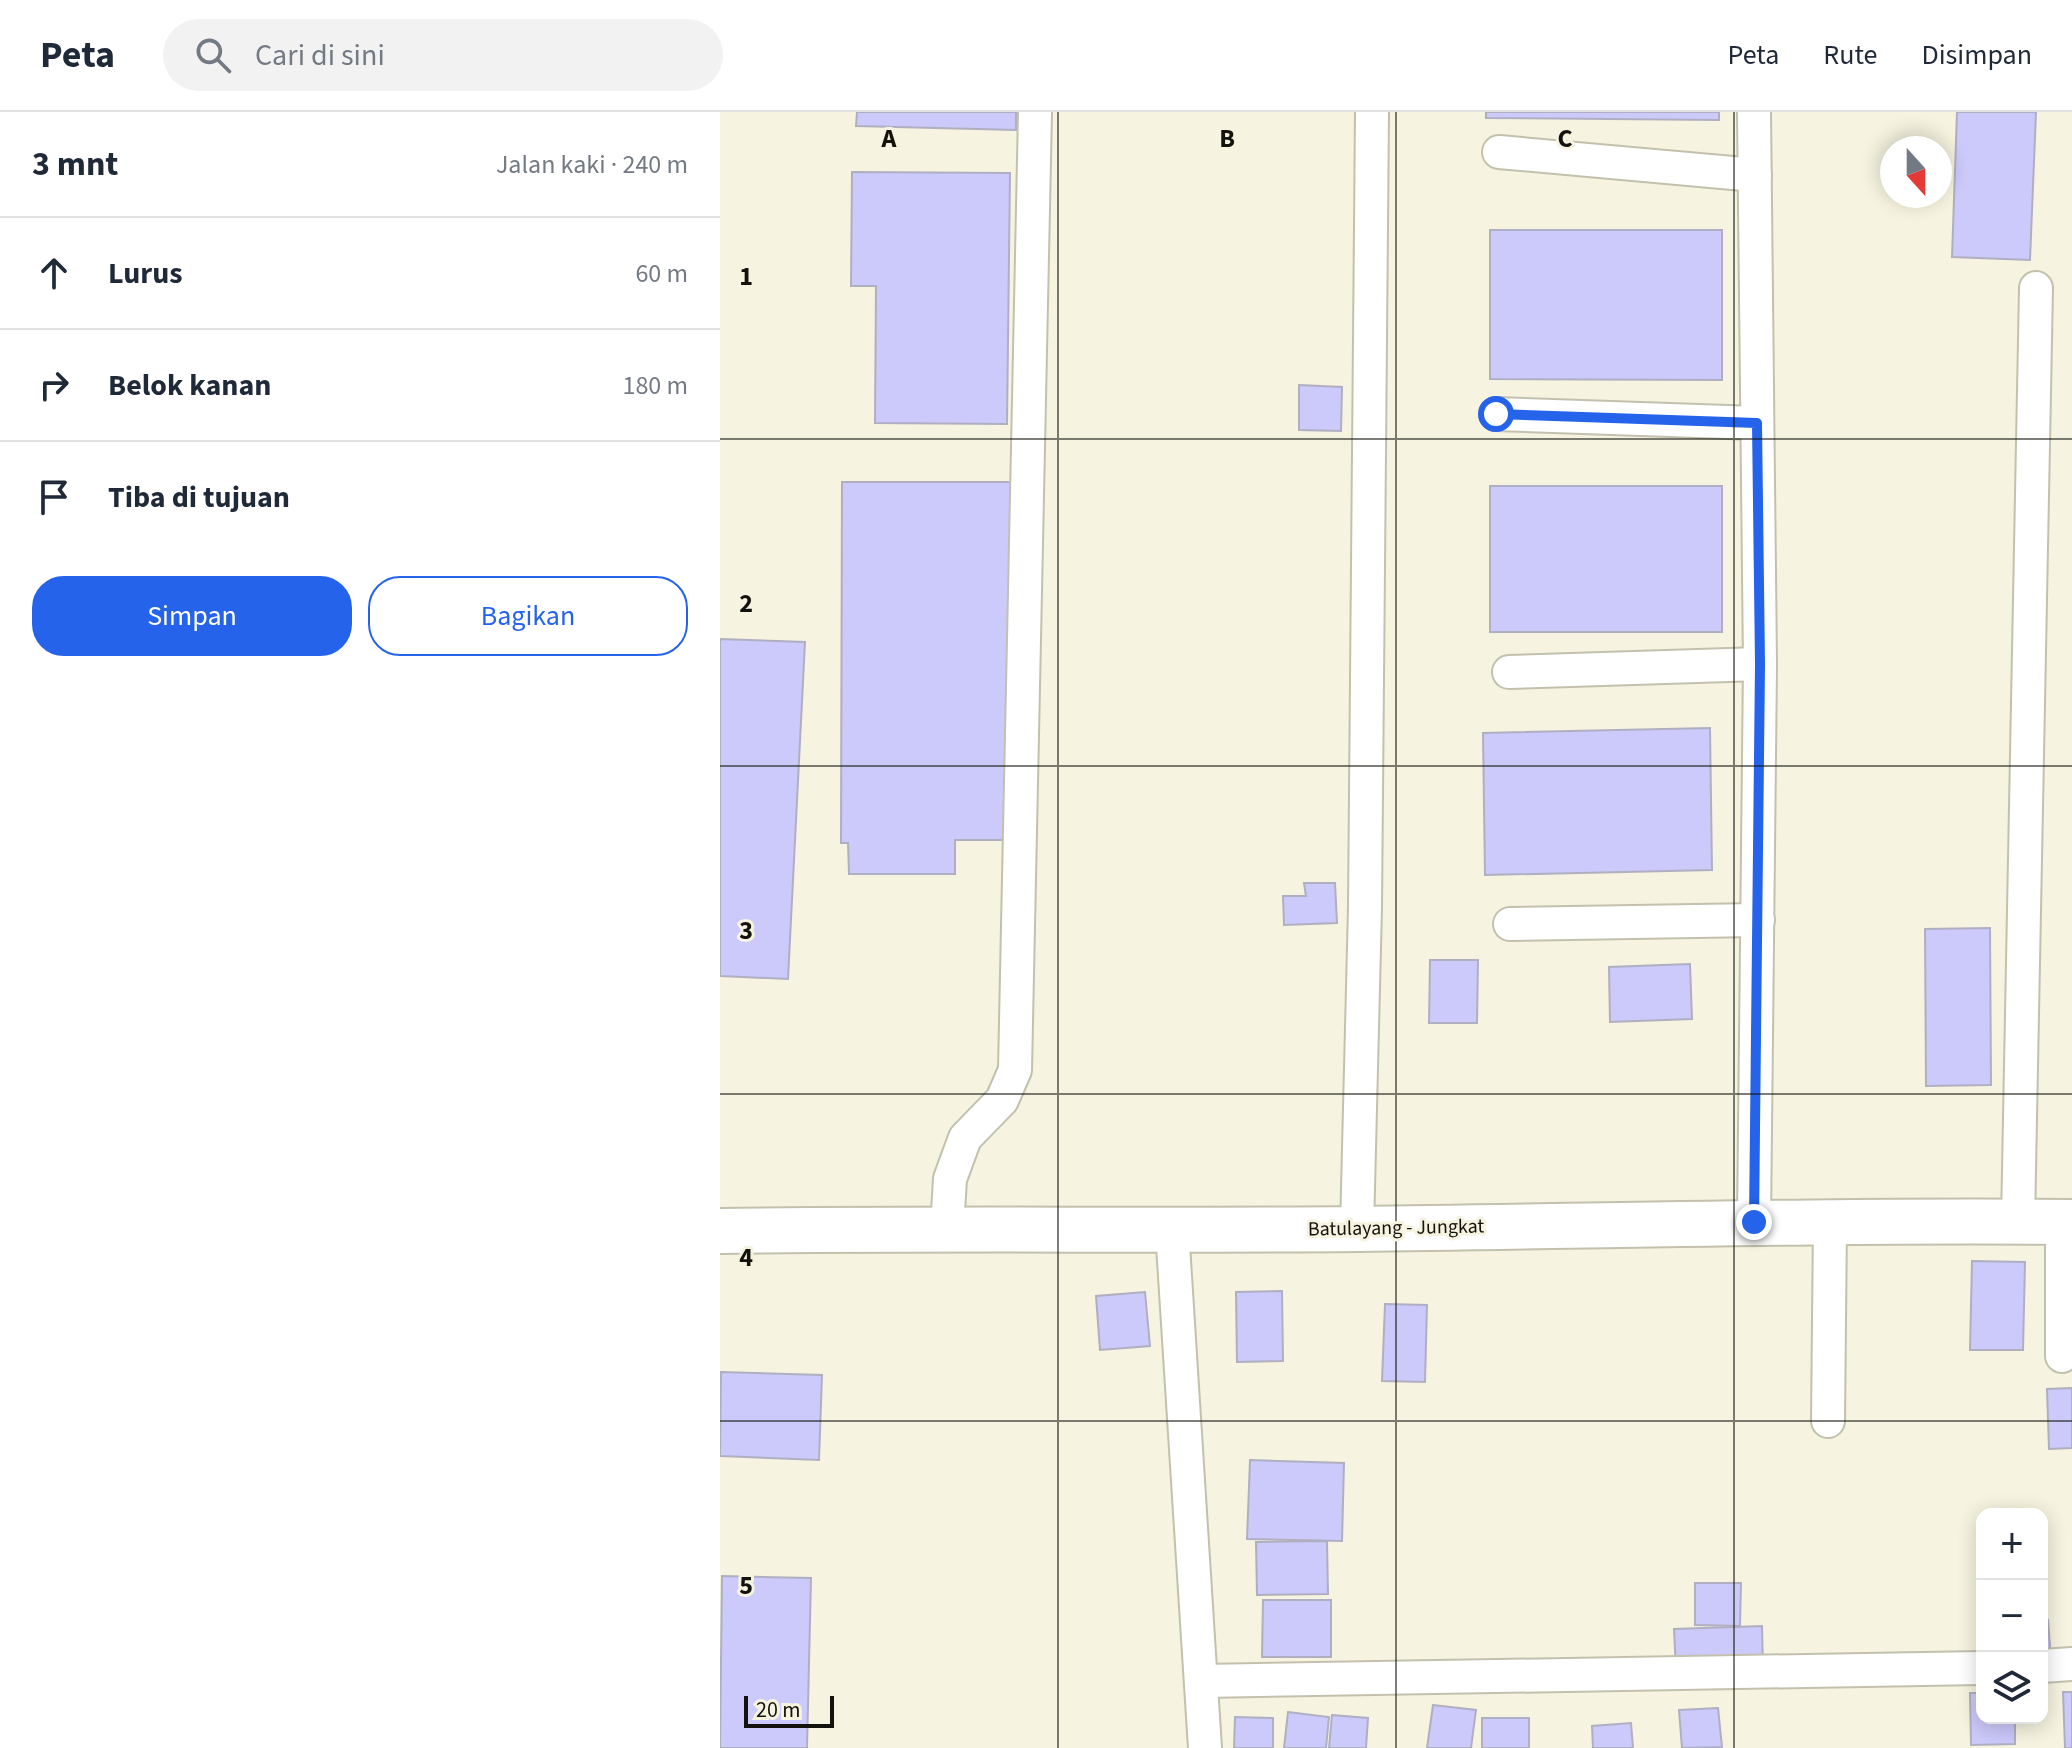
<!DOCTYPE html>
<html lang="id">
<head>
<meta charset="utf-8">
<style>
  :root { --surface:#fff; --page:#f2f2f3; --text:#1f2937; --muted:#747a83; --line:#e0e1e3; --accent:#2563eb }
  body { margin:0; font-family:"Source Sans 3",sans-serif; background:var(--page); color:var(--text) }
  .controls { position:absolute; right:24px; bottom:24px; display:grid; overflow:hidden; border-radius:16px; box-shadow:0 4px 20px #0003 }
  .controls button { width:72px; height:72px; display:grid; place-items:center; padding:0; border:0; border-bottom:2px solid var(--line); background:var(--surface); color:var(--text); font:40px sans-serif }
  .compass { position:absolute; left:1160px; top:24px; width:72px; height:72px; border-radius:50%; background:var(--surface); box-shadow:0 4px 20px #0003; rotate:159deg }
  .scale { position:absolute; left:24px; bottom:20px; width:90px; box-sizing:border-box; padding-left:8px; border:4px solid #13120c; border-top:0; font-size:22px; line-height:28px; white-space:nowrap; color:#13120c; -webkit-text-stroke:6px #f6f3e0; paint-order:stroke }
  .stop { position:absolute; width:24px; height:24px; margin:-18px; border:6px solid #2563eb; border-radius:50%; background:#fff }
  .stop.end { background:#2563eb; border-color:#fff; box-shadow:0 2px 8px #0008 }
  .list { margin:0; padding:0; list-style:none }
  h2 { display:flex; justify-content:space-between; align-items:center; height:104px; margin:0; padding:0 32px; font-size:34px }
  h2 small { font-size:26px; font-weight:400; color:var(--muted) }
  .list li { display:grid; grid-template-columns:52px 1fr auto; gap:24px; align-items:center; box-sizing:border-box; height:112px; padding:0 32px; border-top:2px solid var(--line) }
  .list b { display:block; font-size:30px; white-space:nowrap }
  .list em { font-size:26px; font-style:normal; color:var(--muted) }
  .actions { display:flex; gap:16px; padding:24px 32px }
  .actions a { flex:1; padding:18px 0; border:2px solid var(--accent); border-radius:32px; text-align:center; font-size:28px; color:var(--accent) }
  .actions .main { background:var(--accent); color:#fff }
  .icon { flex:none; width:44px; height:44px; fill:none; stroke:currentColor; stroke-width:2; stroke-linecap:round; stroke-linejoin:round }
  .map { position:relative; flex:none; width:1352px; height:1636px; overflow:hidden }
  header { display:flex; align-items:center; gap:48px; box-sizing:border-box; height:112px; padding:0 40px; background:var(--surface); border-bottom:2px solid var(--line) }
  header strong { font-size:38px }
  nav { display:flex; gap:44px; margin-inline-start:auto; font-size:28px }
  .search { width:560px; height:72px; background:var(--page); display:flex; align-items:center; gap:20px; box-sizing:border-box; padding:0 28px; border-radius:44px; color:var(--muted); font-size:30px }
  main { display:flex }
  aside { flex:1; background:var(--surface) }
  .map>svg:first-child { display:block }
  .building { fill:#ccc9fb; stroke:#b0afc1; stroke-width:2 }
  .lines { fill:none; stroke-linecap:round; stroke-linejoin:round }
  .minor-casing { stroke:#c3c1ae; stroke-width:36 }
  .highway-casing { stroke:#c3c1ae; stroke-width:48 }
  .minor { stroke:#fff; stroke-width:32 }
  .highway { stroke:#fff; stroke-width:44 }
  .route { stroke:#2563eb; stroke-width:10 }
  .grid { fill:none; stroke:#13120c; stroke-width:2; stroke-opacity:0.55 }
  .labels { text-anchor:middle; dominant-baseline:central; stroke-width:6; stroke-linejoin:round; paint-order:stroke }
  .street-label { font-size:20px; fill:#13120c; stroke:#f6f3e0 }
  .grid-label { font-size:26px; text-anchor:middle; font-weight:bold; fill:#13120c; stroke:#f6f3e0; stroke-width:6; stroke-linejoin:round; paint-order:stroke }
</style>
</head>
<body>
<header>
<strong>Peta</strong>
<div class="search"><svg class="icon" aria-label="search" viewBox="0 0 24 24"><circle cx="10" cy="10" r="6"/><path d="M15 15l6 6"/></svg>Cari di sini</div>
<nav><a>Peta</a><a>Rute</a><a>Disimpan</a></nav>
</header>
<main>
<aside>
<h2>3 mnt<small>Jalan kaki · 240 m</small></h2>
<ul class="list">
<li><svg class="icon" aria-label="ahead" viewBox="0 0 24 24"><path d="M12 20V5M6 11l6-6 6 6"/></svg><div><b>Lurus</b></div><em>60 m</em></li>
<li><svg class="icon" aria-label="right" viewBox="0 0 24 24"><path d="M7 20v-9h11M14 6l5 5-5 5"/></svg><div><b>Belok kanan</b></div><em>180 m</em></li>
<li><svg class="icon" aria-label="arrive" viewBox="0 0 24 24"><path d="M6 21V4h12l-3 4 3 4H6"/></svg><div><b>Tiba di tujuan</b></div></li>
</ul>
<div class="actions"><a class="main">Simpan</a><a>Bagikan</a></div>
</aside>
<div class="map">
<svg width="1352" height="1636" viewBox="0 0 1352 1636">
  <rect width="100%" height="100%" fill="#f6f3e0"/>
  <g class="building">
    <polygon points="137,0 296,0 296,18 136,14"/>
    <polygon points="766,0 999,0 999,8 766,6"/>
    <polygon points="1237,0 1316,0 1310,148 1232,145"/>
    <polygon points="132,60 290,61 287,312 155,311 156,174 131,174"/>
    <polygon points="770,118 1002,118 1002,268 770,267"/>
    <polygon points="579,273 622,275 621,319 579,318"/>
    <polygon points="122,370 290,370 290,728 235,728 235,762 129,762 128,731 121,731"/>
    <rect x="770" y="374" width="232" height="146"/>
    <polygon points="0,527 85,530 68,867 0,864"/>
    <polygon points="990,616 992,758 765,763 763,621"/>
    <polygon points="584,771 615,771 617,811 564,813 563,784 586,784"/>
    <polygon points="1270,816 1271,973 1206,974 1205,817"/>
    <polygon points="710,848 758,848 757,911 709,911"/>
    <polygon points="970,852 972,907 890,910 889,855"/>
    <polygon points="1252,1149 1305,1150 1303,1238 1250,1238"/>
    <polygon points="562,1179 563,1249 517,1250 516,1180"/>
    <polygon points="425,1180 430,1234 380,1238 376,1184"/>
    <polygon points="665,1192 707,1193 705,1270 662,1269"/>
    <polygon points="1,1260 102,1263 99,1348 0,1344"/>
    <polygon points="1352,1276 1352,1336 1329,1337 1327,1277"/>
    <polygon points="530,1348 624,1351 622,1429 527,1427"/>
    <polygon points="607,1429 608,1482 537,1483 536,1430"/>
    <polygon points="2,1464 91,1466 87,1636 0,1636"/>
    <polygon points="975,1471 1021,1471 1020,1514 975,1513"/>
    <polygon points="543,1488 611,1488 611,1545 542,1545"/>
    <polygon points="1328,1508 1331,1547 1322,1547 1322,1509"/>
    <polygon points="1042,1514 1043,1556 956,1559 954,1517"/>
    <polygon points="1343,1580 1352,1580 1352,1636 1345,1636"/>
    <polygon points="1250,1581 1262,1581 1262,1606 1295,1606 1295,1632 1251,1633"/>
    <polygon points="713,1593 756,1598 751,1636 707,1636"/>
    <polygon points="998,1596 1002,1635 962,1636 959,1598"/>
    <polygon points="568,1600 609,1605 606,1636 564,1636"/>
    <polygon points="612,1603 648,1606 646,1636 609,1636"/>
    <polygon points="515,1605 553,1606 553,1636 514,1636"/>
    <rect x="762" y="1606" width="47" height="30"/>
    <polygon points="911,1611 913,1636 873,1636 872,1614"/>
  </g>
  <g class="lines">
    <g class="minor-casing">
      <g id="minor">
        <polyline points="779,40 1035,63"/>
        <polyline points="776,302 1037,311"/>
        <polyline points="789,560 1040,552"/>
        <polyline points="790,812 1038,808"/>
        <polyline points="1034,1110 1040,552 1034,0"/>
        <polyline points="1298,1110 1316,176"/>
        <polyline points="1342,1110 1342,1244"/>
        <polyline points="227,1116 230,1067 245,1026 282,988 295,958 315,0"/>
        <polyline points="452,1117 485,1636"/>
        <polyline points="637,1117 645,795 652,0"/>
        <polyline points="1108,1309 1110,1110"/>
        <polyline points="1322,1554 1352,1552"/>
        <polyline points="482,1569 1262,1556"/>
      </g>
    </g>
    <g class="highway-casing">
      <path id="highway" d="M0 1119C213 1116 426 1119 639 1117 876 1114 1114 1108 1352 1110"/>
    </g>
    <use href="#minor" class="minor"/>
    <use href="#highway" class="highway"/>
  </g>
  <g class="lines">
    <polyline class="route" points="776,302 1037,311 1040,552 1034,1110"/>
  </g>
  <path class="grid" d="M338 0V1636M676 0V1636M1014 0V1636M0 327H1352M0 654H1352M0 982H1352M0 1309H1352"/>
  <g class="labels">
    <g class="street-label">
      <text transform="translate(676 1116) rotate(-1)">Batulayang - Jungkat</text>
    </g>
  </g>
  <g class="grid-label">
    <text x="169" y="35">A</text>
    <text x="507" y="35">B</text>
    <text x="845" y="35">C</text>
    <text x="26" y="173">1</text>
    <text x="26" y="500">2</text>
    <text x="26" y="827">3</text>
    <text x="26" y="1154">4</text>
    <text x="26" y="1482">5</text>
  </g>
</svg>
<div class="controls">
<button>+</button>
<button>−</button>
<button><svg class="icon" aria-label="layers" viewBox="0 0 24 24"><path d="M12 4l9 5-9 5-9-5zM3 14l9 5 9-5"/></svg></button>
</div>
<svg class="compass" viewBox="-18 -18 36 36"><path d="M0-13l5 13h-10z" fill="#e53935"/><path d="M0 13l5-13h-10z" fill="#747a83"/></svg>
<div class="scale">20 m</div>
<div class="stop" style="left:776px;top:302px"></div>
<div class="stop end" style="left:1034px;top:1110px"></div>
</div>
</main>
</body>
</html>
